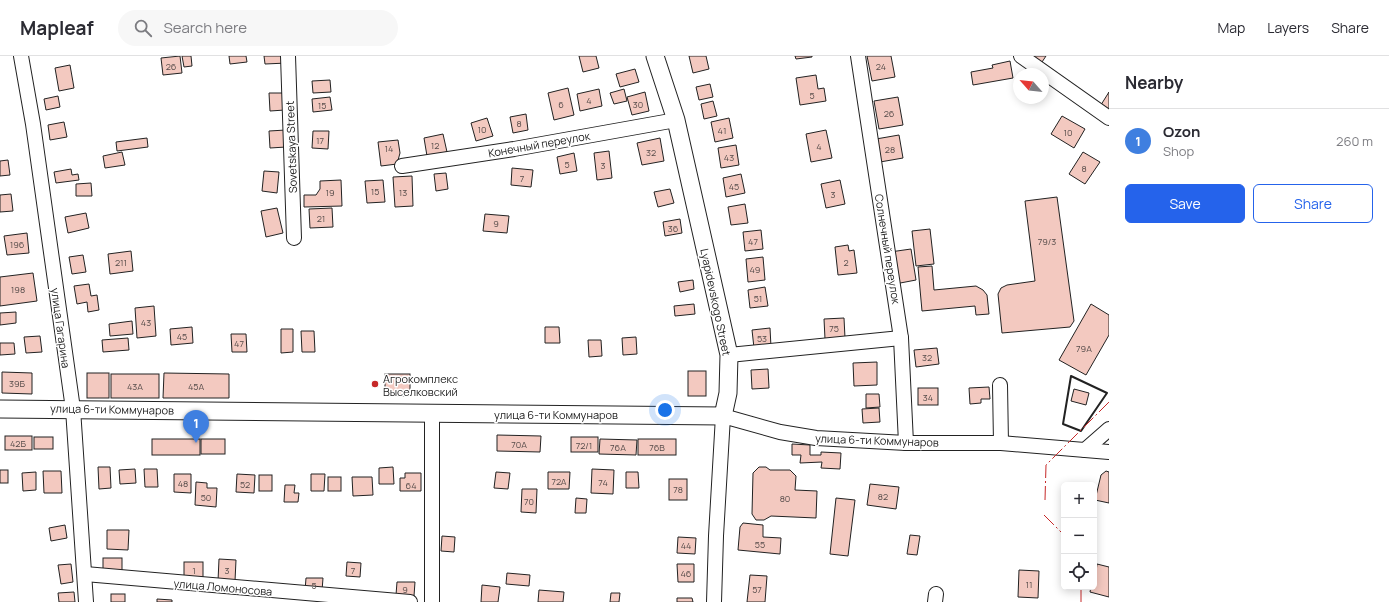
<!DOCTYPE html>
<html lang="en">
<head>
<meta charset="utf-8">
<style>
  :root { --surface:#fff; --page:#f7f7f7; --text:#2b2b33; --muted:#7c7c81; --line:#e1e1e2; --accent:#2563eb }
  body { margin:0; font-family:Manrope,sans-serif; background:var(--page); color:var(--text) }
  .controls { position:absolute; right:12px; bottom:12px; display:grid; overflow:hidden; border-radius:6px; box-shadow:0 2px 10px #0003 }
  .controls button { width:36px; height:36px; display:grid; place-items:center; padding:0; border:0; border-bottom:1px solid var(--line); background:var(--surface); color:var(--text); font:20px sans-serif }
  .compass { position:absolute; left:1013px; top:12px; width:36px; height:36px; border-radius:50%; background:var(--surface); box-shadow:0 2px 10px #0003; rotate:297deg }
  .you { position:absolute; left:665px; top:354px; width:14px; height:14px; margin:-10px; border:3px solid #fff; border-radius:50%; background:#1a73e8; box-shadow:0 0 0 6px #1a73e833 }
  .badge { display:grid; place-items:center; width:26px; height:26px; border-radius:50%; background:var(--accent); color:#fff; font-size:13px; font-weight:700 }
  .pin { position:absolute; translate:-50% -33px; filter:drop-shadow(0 1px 2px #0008) }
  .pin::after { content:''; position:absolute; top:21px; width:14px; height:12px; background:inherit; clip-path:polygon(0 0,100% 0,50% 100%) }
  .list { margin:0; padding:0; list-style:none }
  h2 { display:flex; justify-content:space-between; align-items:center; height:52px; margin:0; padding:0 16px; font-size:17px }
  h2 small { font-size:13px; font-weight:400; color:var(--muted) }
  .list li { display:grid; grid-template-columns:26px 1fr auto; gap:12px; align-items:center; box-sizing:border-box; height:64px; padding:0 16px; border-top:1px solid var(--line) }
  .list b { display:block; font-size:15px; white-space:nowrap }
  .list p { margin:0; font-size:13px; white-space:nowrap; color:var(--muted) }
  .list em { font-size:13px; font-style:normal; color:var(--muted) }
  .actions { display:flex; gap:8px; padding:12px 16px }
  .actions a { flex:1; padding:9px 0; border:1px solid var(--accent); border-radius:6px; text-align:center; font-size:14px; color:var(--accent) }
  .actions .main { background:var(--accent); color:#fff }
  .icon { flex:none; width:22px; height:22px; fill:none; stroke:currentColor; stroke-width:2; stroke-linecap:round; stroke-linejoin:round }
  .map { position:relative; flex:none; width:1109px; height:546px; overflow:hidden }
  header { display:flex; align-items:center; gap:24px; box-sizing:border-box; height:56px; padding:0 20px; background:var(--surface); border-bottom:1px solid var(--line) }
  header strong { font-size:19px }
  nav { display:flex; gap:22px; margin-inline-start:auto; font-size:14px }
  .search { width:280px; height:36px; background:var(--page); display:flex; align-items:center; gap:10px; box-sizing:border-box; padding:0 14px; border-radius:22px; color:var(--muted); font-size:15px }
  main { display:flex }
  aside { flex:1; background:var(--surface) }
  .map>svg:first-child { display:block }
  .building { fill:#f3c9c0; stroke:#222 }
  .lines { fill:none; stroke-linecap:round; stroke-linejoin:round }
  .minor-casing { stroke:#222; stroke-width:16 }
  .major-casing { stroke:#222; stroke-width:19 }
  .minor { stroke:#fff; stroke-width:14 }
  .major { stroke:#fff; stroke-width:17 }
  .wall { stroke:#222; stroke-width:2 }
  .power { stroke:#c62828; stroke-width:1; stroke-dasharray:14 3 2 3; stroke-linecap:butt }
  .poi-dot { fill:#c62828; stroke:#fff; stroke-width:1.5 }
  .labels { text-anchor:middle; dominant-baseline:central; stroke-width:3; stroke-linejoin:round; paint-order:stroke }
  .number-label { font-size:9px; fill:#564c4a }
  .street-label { font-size:11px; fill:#222; stroke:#fff }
  .poi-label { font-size:11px; fill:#222; stroke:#fff; text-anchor:start }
</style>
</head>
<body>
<header>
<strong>Mapleaf</strong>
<div class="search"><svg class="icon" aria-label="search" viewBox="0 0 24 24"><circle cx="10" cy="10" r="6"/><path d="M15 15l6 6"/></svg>Search here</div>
<nav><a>Map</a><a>Layers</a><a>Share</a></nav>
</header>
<main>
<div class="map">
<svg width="1109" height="546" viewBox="0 0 1109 546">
  <rect width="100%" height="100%" fill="#fff"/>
  <g class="building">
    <polygon points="180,0 182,17 163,19 161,2"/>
    <polygon points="182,0 191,0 192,10 184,11"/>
    <polygon points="229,0 246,0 247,6 230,8"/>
    <polygon points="264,0 286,0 287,7 265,8"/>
    <polygon points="579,0 596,0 599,12 583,16"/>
    <polygon points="689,0 706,0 709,13 693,17"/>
    <polygon points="795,0 812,0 812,1 796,3"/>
    <polygon points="867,0 891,0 895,21 872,25"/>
    <polygon points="1025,0 1046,0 1040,9"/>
    <polygon points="1010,5 1013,22 973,29 971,16 993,12 992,9"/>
    <polygon points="70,9 74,32 59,35 55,12"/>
    <polygon points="635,13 639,26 620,31 616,18"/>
    <polygon points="816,19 818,33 824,32 826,45 800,49 796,22"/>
    <polygon points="330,24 331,36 313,37 312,25"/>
    <polygon points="710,28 713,41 699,44 696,31"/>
    <polygon points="568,32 574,59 554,64 548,37"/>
    <polygon points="599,33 602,50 580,55 577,38"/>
    <polygon points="624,33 627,45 614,48 610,37"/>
    <polygon points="645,36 649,55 632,59 627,41"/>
    <polygon points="1109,36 1109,59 1099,52"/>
    <polygon points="269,37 285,37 285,54 270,55"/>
    <polygon points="58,40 60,51 46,54 44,43"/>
    <polygon points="330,41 332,54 313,56 312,43"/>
    <polygon points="898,41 903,69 879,73 874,45"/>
    <polygon points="713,45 717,60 704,63 701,48"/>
    <polygon points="526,58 528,74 513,77 510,61"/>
    <polygon points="1062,60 1085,73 1074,92 1051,78"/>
    <polygon points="487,62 493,80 476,85 471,67"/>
    <polygon points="729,62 733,82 715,86 711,66"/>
    <polygon points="64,66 67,81 50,84 48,69"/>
    <polygon points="286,74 286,91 270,92 269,75"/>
    <polygon points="826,74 832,102 811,106 806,78"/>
    <polygon points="313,75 329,75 328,93 312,92"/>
    <polygon points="443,78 447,96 427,100 424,82"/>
    <polygon points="899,79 903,102 880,106 876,83"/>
    <polygon points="147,82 148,91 117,95 116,86"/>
    <polygon points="660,82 664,105 642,109 637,87"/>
    <polygon points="398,84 400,97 397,108 381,110 378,86"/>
    <polygon points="736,89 739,109 721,112 718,92"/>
    <polygon points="609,95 612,122 597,124 594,97"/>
    <polygon points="122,96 125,109 105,112 103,100"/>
    <polygon points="1083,96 1100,106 1085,128 1069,118"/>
    <polygon points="574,97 577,115 560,118 557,101"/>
    <polygon points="8,104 10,119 0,120 0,105"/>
    <polygon points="512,112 533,114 531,131 511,129"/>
    <polygon points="71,113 72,119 78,118 79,124 56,127 54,116"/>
    <polygon points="264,115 279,116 277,137 262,135"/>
    <polygon points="446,117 448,133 436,135 434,118"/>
    <polygon points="741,118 745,137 726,141 723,122"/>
    <polygon points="412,120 413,150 395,151 393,121"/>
    <polygon points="341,124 342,150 304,151 304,139 316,139 320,133 320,125"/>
    <polygon points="383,124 385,146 367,147 365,125"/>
    <polygon points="840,124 845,148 826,152 821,128"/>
    <polygon points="91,127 92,140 76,140 76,128"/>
    <polygon points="670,133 674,147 658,151 654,136"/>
    <polygon points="11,138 13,155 0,156 0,139"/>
    <polygon points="1057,141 1074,265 1070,271 1002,277 998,238 1001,232 1007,229 1035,225 1025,145"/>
    <polygon points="745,148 748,167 731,169 728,151"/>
    <polygon points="277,152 283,177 266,181 261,155"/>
    <polygon points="332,152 333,171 310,172 309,153"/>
    <polygon points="86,157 89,172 68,177 65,161"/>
    <polygon points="485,158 509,160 507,177 483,175"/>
    <polygon points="680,163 682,177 665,180 663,166"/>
    <polygon points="930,173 934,208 916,210 912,175"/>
    <polygon points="761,174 763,193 745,195 743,176"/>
    <polygon points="27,177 29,197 7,199 4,180"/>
    <polygon points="848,189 849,195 854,194 857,217 838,219 835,191"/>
    <polygon points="911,193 916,224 895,228 890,196"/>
    <polygon points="131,195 133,215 110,218 108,198"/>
    <polygon points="83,199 86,216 72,218 69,201"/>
    <polygon points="763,201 765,224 748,226 746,203"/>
    <polygon points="932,210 934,234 976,230 983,234 987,239 989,258 976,259 975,250 922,255 918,211"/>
    <polygon points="33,217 37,245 0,250 0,221"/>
    <polygon points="693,224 694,233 680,236 678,226"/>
    <polygon points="89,228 91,240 97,239 99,254 88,256 87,246 77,248 74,230"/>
    <polygon points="765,231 768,250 750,252 748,234"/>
    <polygon points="694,248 695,258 675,260 674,250"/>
    <polygon points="1091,248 1109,259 1109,279 1086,319 1059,304"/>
    <polygon points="154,250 156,280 137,282 135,252"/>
    <polygon points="16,256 16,267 0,269 0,257"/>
    <polygon points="844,262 845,282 825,283 824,263"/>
    <polygon points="132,265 133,278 110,280 109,268"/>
    <polygon points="192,271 193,287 171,289 170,273"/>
    <polygon points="545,271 559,271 560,287 545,287"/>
    <polygon points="770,272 771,291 754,292 752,274"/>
    <polygon points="281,273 293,273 293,296 281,297"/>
    <polygon points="301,275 314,275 315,296 302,296"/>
    <polygon points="231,278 246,278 247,296 232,296"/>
    <polygon points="40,280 42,296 26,297 24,281"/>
    <polygon points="636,281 637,298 623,299 622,282"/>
    <polygon points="128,282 129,294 103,296 102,284"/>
    <polygon points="588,284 601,284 602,300 589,301"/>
    <polygon points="0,287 14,287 15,298 0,299"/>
    <polygon points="937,292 939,308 916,311 914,294"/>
    <polygon points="877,306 877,329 854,330 853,307"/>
    <polygon points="768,313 769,332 752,333 751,314"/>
    <rect x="688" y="315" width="18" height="25"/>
    <polygon points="2,316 32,317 32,338 2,337"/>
    <rect x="87" y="317" width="22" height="25"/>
    <polygon points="164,317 229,318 229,342 163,342"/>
    <rect x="111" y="318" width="48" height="24"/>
    <rect x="385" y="318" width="25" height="22"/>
    <polygon points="989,331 990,343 981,343 981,347 970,348 969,332"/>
    <rect x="918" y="332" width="20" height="17"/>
    <polygon points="1074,333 1089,337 1086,349 1071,345"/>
    <polygon points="866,338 879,338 880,351 866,352"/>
    <polygon points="879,352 880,366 863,367 862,353"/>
    <polygon points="497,379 541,380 540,396 497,395"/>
    <rect x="5" y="380" width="27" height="14"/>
    <rect x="34" y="381" width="19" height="12"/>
    <rect x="571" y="381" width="27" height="15"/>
    <rect x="152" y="383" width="48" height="16"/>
    <rect x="201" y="383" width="24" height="15"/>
    <polygon points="600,383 637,384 636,399 599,398"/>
    <rect x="638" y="383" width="38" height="16"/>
    <polygon points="792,388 810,389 810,399 821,399 821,396 841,397 840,413 821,412 822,406 800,407 801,399 792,399"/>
    <polygon points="98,411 110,411 111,432 99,433"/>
    <polygon points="393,411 394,428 379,428 379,412"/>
    <polygon points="759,411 766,411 770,414 790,414 796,420 795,434 817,435 816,462 771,460 764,464 756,464 752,458 753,417"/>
    <polygon points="135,413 136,427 120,428 119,414"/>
    <polygon points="144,413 157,413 158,431 145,431"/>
    <polygon points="592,413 614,414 613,438 591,437"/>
    <rect x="0" y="414" width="8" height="13"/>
    <polygon points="43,415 61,415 62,437 44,437"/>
    <polygon points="1106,415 1109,416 1109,447 1095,444 1101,419"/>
    <polygon points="36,416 36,434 23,435 22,417"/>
    <polygon points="496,416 510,417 508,433 494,432"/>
    <polygon points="548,416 570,416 569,433 548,433"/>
    <polygon points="626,416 638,416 639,432 626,432"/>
    <polygon points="405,417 421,417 421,435 400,435 400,422 405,422"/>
    <polygon points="174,418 191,418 191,437 174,436"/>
    <polygon points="237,418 255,419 254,437 236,436"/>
    <polygon points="311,418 325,418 324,435 311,435"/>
    <rect x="259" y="419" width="13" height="16"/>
    <rect x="328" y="421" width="13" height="14"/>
    <polygon points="352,421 372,421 373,439 353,440"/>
    <rect x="669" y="423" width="18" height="21"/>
    <polygon points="196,426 207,427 207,432 217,432 216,451 195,449"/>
    <polygon points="870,428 899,431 896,453 867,449"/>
    <polygon points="285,429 295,429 294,437 299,437 298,446 284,446"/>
    <polygon points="522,433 537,433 536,457 521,456"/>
    <polygon points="576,442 587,443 586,457 575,457"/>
    <polygon points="836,442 855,444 848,500 830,498"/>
    <polygon points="743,467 763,469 763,481 781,482 780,498 738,494 740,471"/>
    <polygon points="65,469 67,482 51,485 49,472"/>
    <polygon points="107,474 129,474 128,494 107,493"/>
    <polygon points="910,479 920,480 917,499 907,498"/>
    <polygon points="442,480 455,481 454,496 441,495"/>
    <polygon points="678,481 696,482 695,498 677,497"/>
    <rect x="103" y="502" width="19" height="15"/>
    <polygon points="219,503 236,504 235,525 218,525"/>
    <rect x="184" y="506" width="19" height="15"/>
    <polygon points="347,506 361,507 360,521 346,520"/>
    <polygon points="71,508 73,526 61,528 58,509"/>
    <polygon points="677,508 694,508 694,526 678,526"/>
    <polygon points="1097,508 1109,511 1109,541 1090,536 1091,531 1094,531"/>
    <polygon points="1019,514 1039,515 1038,542 1018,541"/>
    <polygon points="507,517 530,519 529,530 506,528"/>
    <polygon points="750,519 767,520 765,546 747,546"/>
    <polygon points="306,522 323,522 322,535 305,535"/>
    <polygon points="397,526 415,526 414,540 396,539"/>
    <polygon points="482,529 500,531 498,546 481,546"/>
    <polygon points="539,534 564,536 563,546 538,546"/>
    <polygon points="74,536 75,546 59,546 58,537"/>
    <polygon points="611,537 620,537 619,546 610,546"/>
    <rect x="111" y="538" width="14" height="8"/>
    <polygon points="677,542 692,542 693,546 677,546"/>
    <polygon points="157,543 172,544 172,546 157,546"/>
  </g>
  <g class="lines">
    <g class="minor-casing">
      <g id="minor">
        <polyline points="21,0 33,68 73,353 86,546"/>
        <polyline points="288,0 294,182"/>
        <polyline points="858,0 901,282 906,387"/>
        <polyline points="1021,0 1109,62"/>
        <polyline points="402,110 514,93 676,64"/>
        <polyline points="729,299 901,282"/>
        <polyline points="1000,329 1001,387"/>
        <polyline points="1085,394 1109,373"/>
        <polyline points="85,518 410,546"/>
        <polyline points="432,546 432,357"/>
        <polyline points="714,546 716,480 723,360 780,376 816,382 906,387 1001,387 1109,396"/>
        <polyline points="935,546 936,538"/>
      </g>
    </g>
    <g class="major-casing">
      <polyline id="major" points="0,353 723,360 728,337 729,299 676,64 655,0"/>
    </g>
    <use href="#minor" class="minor"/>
    <use href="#major" class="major"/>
    <polygon class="wall" points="1071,320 1107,337 1081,375 1063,368"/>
    <g class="power">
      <polyline points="1045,444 1046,409 1109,346"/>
      <polyline points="1044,459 1064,479"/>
      <polyline points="1081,546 1081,531"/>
    </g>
  </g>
  <circle class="poi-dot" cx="375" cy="328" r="4"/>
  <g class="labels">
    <g class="number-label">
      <text x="171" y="10">26</text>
      <text x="881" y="10">24</text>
      <text x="812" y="39">5</text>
      <text x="589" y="44">4</text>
      <text x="561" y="48">6</text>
      <text x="638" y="48">30</text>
      <text x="322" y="49">15</text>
      <text x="889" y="57">26</text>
      <text x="519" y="67">8</text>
      <text x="482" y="73">10</text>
      <text x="722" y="74">41</text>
      <text x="1068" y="76">10</text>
      <text x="320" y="84">17</text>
      <text x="435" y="89">12</text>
      <text x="819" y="90">4</text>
      <text x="389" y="92">14</text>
      <text x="890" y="93">28</text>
      <text x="651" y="96">32</text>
      <text x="729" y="101">43</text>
      <text x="567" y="108">5</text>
      <text x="603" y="109">3</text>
      <text x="1084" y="112">8</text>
      <text x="522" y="122">7</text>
      <text x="734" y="130">45</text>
      <text x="375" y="135">15</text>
      <text x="330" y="136">19</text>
      <text x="403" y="136">13</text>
      <text x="833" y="138">3</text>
      <text x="321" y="162">21</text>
      <text x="496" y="167">9</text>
      <text x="673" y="172">36</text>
      <text x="753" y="185">47</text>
      <text x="1047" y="185">79/3</text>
      <text x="17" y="188">196</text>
      <text x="121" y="206">211</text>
      <text x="846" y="206">2</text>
      <text x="755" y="213">49</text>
      <text x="18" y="233">198</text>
      <text x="758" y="242">51</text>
      <text x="146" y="266">43</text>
      <text x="834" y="272">75</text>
      <text x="182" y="280">45</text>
      <text x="762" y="282">53</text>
      <text x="239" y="287">47</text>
      <text x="1084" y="292">79А</text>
      <text x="927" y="301">32</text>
      <text x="17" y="327">39Б</text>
      <text x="135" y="330">43А</text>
      <text x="196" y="330">45А</text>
      <text x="928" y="341">34</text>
      <text x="18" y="387">42Б</text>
      <text x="519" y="388">70А</text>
      <text x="584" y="389">72/1</text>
      <text x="618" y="391">76А</text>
      <text x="657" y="391">76В</text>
      <text x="559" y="425">72А</text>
      <text x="603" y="426">74</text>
      <text x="183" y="427">48</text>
      <text x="245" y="428">52</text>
      <text x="411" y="429">64</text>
      <text x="678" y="433">78</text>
      <text x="883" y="440">82</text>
      <text x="206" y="441">50</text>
      <text x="785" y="442">80</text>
      <text x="529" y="445">70</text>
      <text x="760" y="488">55</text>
      <text x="686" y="489">44</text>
      <text x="194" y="514">1</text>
      <text x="227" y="514">3</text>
      <text x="353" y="514">7</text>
      <text x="686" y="517">46</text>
      <text x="1029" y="528">11</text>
      <text x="314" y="529">5</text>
      <text x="405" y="533">9</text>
      <text x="757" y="533">57</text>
    </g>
    <g class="street-label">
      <text transform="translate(539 88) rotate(-10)">Конечный переулок</text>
      <text transform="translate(291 91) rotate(-92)">Sovetskaya Street</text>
      <text transform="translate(888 193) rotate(81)">Солнечный переулок</text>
      <text transform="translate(716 246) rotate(78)">Lyapidevskogo Street</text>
      <text transform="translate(61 272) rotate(82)">улица Гагарина</text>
      <text transform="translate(112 353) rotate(1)">улица 6-ти Коммунаров</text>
      <text x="556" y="358">улица 6-ти Коммунаров</text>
      <text transform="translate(877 384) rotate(2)">улица 6-ти Коммунаров</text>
      <text transform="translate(223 531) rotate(5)">улица Ломоносова</text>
    </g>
    <g class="poi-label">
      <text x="383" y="322">Агрокомплекс<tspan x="383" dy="13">Выселковский</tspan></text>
    </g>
  </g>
</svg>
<div class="controls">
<button>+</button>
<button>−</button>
<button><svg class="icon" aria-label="locate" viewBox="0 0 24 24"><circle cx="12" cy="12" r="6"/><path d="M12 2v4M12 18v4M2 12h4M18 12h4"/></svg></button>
</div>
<svg class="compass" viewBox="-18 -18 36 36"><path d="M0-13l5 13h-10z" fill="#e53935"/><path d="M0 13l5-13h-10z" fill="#7c7c81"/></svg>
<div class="you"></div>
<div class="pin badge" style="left:196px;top:387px;background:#3f7fe0">1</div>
</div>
<aside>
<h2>Nearby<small></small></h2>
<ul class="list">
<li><span class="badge" style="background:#3f7fe0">1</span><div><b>Ozon</b><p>Shop</p></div><em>260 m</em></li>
</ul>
<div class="actions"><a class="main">Save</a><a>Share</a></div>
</aside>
</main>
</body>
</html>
